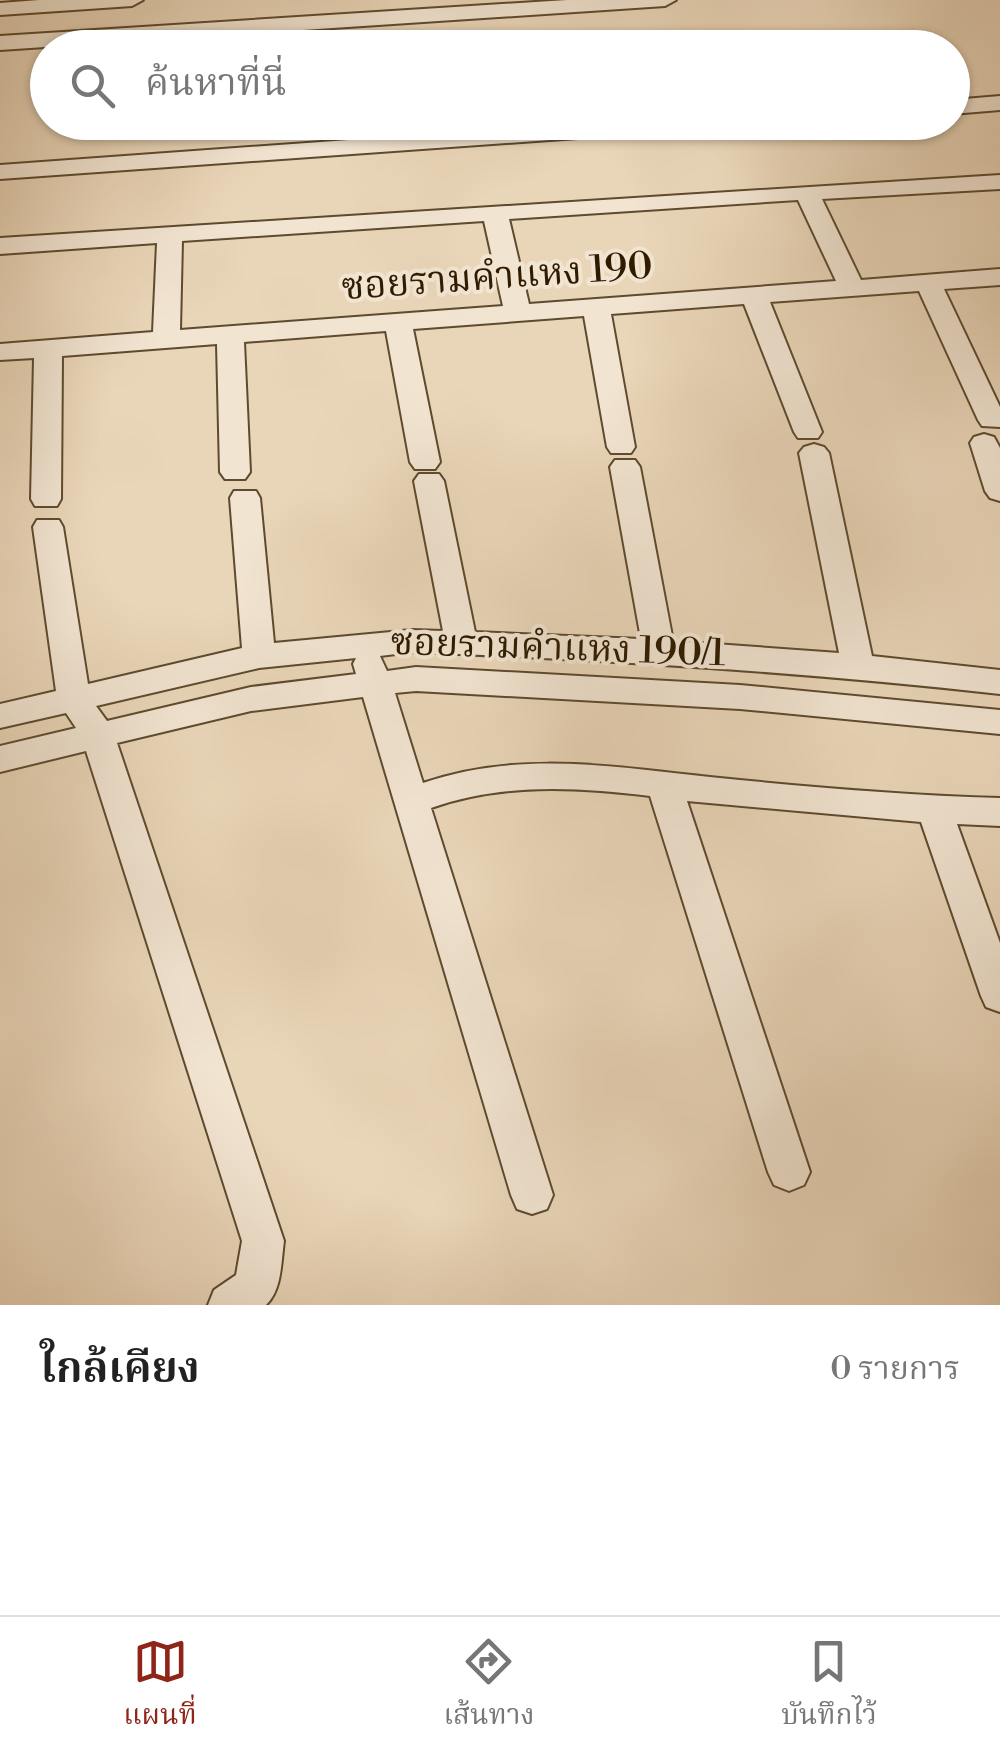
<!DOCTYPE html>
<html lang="th">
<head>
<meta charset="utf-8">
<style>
  :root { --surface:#fff; --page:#f2f2f2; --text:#222; --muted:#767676; --line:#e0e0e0; --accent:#8f2418 }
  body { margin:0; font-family:"Libre Bodoni","Noto Serif Thai",serif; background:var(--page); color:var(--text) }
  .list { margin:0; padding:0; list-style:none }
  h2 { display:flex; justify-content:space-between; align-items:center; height:130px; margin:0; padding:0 40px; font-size:42px }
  h2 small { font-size:32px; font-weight:400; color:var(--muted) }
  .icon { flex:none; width:55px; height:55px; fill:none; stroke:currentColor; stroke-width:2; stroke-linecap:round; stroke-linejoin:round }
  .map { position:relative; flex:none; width:1000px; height:1305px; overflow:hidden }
  .search { position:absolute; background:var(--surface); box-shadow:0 2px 8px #0004; left:30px; right:30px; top:30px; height:110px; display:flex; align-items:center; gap:25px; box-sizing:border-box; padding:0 35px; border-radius:55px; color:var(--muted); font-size:38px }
  .sheet { height:310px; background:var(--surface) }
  nav { display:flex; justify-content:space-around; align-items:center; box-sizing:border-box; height:140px; border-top:2px solid var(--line); background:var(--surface); font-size:28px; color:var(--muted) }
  nav a { display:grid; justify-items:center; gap:5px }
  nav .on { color:var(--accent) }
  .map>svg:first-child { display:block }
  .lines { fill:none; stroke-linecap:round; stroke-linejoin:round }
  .street-casing { stroke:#5e4a2e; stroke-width:4 }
  .street { fill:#f1e4d1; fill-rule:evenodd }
  .labels { text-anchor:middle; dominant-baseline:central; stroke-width:8; stroke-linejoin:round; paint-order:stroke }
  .street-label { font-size:38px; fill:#2f1b00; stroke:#f1e4d1 }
</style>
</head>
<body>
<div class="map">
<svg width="1000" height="1305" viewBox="0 0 1000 1305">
  <rect width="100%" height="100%" fill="#e9d5b8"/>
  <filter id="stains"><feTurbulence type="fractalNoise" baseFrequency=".002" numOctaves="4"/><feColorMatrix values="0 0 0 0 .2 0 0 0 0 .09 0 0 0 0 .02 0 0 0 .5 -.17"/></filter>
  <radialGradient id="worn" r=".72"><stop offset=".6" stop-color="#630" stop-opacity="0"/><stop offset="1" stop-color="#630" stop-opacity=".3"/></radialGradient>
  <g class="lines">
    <g class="street-casing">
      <g id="street">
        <polygon points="39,0 143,0 132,6 0,15 0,3"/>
        <polygon points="567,0 676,0 665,6 0,50 0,36"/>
        <polygon points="1000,96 1000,110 952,114 952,100"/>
        <polygon points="599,122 716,122 705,129 0,179 0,165"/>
        <path d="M1000 175V189L822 199 861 280 1000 269V285L944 289 1000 407V427L982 426 978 420 919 291 770 302 822 432 818 438H798L794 432 744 304 611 314 635 447 631 453H611L607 447 584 316 413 329 440 462 435 469H415L410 462 386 331 244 342 250 472 245 479H225L220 472 217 344 62 356 61 499 57 506H35L31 499 34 358 0 360V344L153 332 157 243 0 254V238ZM798 200 836 281 529 304 509 219ZM484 221 503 306 180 330 182 241Z"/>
        <polygon points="984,434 994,437 1000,448 1000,501 990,498 985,491 970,443 974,437"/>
        <path d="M814 444 824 447 829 453 872 656 1000 670V694C804 672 609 660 412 652L380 656 387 671 416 667 740 685 1000 710V734L740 709 416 691 395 693 423 783C518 750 613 767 710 777 807 787 903 795 1000 798V826L957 824 1000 943V1012L986 1007 981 996 921 822 687 801 810 1172 804 1185 789 1191 774 1185 768 1172 650 796C575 787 503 783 431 808L553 1195 547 1209 532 1214 517 1209 511 1195 363 697 251 711 117 743 284 1241C281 1262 282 1290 266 1305H208L214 1290 236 1275 242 1241 86 751 0 772V746L76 728 66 713 0 728V704L56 691 33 527 37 520H59L63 527 88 684 242 648 230 498 234 491H256L260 498 274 643 412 630 443 631 414 481 419 474H439L444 481 475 632 641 639 610 467 615 460H635L640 467 673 641 839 653 799 453 804 447ZM356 658 353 664 356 674 251 687 107 721 96 706 259 668Z"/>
      </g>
    </g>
    <use href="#street" class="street"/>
  </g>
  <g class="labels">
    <g class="street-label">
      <text transform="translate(497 277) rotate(-4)">ซอยรามคำแหง 190</text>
      <text transform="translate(558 648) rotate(2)">ซอยรามคำแหง 190/1</text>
    </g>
  </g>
  <rect width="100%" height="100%" filter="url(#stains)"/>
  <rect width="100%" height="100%" fill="url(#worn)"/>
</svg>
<div class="search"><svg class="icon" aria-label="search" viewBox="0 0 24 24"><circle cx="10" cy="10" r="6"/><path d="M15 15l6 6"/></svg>ค้นหาที่นี่</div>
</div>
<section class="sheet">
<h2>ใกล้เคียง<small>0 รายการ</small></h2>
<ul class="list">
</ul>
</section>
<nav>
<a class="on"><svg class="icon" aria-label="map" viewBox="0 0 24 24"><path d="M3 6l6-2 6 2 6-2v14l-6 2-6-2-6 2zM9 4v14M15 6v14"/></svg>แผนที่</a>
<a><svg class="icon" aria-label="directions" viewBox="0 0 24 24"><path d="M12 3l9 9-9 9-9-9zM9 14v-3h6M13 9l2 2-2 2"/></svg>เส้นทาง</a>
<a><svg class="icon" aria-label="saved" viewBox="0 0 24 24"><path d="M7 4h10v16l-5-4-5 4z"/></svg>บันทึกไว้</a>
</nav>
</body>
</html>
